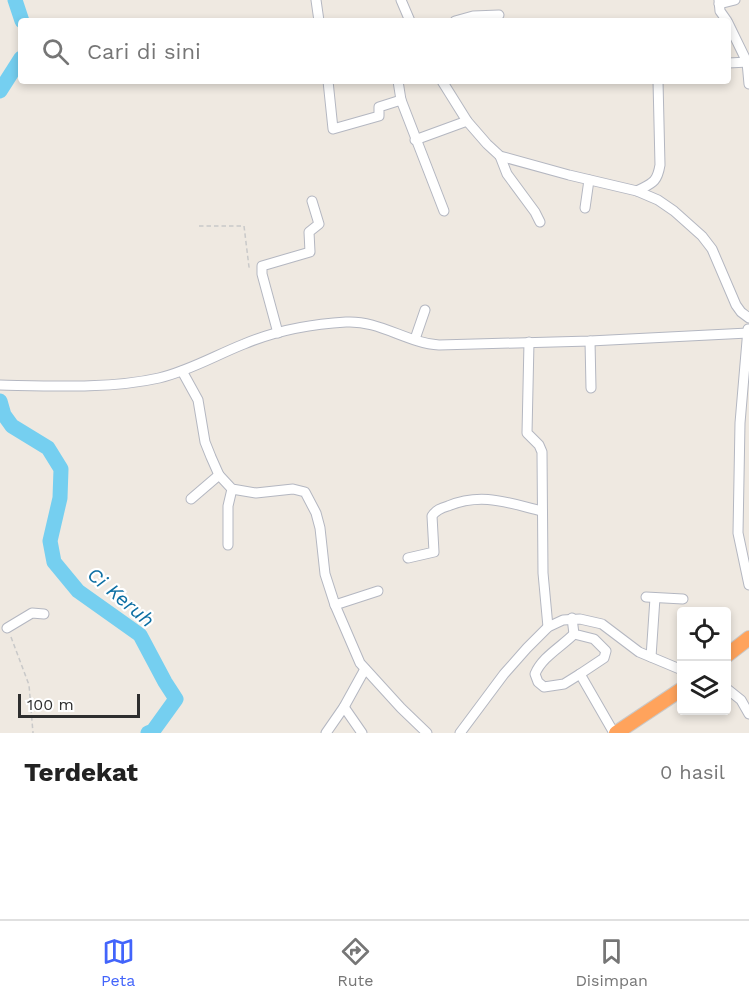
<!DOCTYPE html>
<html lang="id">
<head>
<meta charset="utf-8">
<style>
  :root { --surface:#fff; --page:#f6f6f6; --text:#222; --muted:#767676; --line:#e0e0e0; --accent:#4264fb }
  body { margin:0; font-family:"Work Sans",sans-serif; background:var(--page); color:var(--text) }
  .controls { position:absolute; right:18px; bottom:18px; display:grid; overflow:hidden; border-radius:6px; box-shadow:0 3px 9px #0003 }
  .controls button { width:54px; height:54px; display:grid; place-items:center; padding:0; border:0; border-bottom:2px solid var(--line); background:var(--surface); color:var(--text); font:30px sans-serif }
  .scale { position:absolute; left:18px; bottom:15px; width:122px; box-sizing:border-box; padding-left:6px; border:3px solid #2e2e2e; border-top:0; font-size:16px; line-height:21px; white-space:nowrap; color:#2e2e2e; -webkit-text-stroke:4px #fff; paint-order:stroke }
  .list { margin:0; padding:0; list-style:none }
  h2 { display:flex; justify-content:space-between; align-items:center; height:78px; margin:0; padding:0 24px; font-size:26px }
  h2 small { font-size:20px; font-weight:400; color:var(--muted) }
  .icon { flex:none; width:33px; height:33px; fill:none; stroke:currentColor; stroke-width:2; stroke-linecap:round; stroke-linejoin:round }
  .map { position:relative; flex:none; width:749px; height:733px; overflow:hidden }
  .search { position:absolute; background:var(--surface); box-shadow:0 3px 9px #0003; left:18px; right:18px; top:18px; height:66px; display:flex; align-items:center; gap:15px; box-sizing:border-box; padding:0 21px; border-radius:6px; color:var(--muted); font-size:22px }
  .sheet { height:186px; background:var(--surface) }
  nav { display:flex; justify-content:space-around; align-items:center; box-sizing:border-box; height:84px; border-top:2px solid var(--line); background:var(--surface); font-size:16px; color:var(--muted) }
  nav a { display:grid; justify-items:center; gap:3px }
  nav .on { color:var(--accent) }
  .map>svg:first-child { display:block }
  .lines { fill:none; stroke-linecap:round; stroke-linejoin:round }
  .river { stroke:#75cff0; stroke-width:15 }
  .minor-casing { stroke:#b4b7c1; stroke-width:11 }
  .highway-casing { stroke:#c9c9c9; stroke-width:16 }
  .path { stroke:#c9c9c9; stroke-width:1.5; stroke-dasharray:4.5 3; stroke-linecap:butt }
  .minor { stroke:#fff; stroke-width:9 }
  .highway { stroke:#ffa35c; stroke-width:14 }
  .labels { text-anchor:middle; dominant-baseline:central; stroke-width:4.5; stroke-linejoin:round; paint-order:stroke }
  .water-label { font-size:20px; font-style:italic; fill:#0d6fa3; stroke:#fff }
</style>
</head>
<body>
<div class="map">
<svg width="749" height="733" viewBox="0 0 749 733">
  <rect width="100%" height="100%" fill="#efe9e1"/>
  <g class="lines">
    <g class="river">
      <polyline points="15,0 22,21"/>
      <polyline points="0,91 21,58"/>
      <polyline points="0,401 4,415 12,426 48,448 61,469 60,498 50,541 54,562 78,591 140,635 165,682 176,699 153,731 148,733"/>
    </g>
    <g class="minor-casing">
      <g id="minor">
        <polyline points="316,0 319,21"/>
        <polyline points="401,0 410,21"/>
        <polyline points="719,0 720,11 727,21"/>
        <polyline points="719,4 735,0"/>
        <polyline points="455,21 473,16 499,15"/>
        <polyline points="728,23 747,62 749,84"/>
        <polyline points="728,63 749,62"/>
        <polyline points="328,81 333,129 379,116 379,107 401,100 444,211"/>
        <polyline points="398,81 401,100"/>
        <polyline points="442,81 467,121 487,144 500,156 569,175 637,191 658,200 674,211 702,236 712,249 736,305 741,312 749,318"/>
        <polyline points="415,140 467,121"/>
        <polyline points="500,156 507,174 535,212 540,222"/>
        <path d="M637 191C652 183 657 183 660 165L658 81"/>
        <polyline points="585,208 589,180"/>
        <polyline points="748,329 740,423 738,533 749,585"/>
        <polyline points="278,333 262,274 262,266 310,252 309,232 319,224 312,201"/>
        <polyline points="415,339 425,310"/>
        <polyline points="590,341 591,388"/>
        <polyline points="529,342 527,433 539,445 542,452 543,573 548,627"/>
        <polyline points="182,371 198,400 205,442 211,457 219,475 232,489 256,493 293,489 305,492 316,513 320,528 325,574 335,605 360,663 401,708 427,733"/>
        <path d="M0 385C50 386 111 389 159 378 189 371 216 355 244 344 275 331 312 324 346 322 379 320 407 343 439 345L590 341 748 333"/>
        <polyline points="191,499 219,475"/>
        <polyline points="228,545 228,506 232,489"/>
        <path d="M408 558 434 552 432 516C436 510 441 508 448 506 482 492 508 503 542 511"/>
        <polyline points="646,597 683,599"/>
        <polyline points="335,605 378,591"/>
        <polyline points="572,618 574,634 594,639 606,651 604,658 580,674 614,733"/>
        <polyline points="7,628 32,613 44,614"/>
        <path d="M574 634C561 647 542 657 535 674L538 682 544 687 564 684 580 674"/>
        <polyline points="651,657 655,598"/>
        <polyline points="726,688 741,700 749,714"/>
        <polyline points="344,707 362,733"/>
        <polyline points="326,733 344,707 365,669"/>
        <polyline points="460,733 504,674 527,648 548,627 563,620 580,619 602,624 639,652 682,670"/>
      </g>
    </g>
    <g class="highway-casing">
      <g id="highway">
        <polyline points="726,656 749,638"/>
        <polyline points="616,733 682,689"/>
      </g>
    </g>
    <g class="path">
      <polyline points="199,226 244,226 249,267 252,267"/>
      <polyline points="11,637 29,685 33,733"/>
    </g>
    <use href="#minor" class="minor"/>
    <use href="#highway" class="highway"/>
  </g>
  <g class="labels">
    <g class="water-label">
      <text transform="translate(121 597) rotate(40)">Ci Keruh</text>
    </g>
  </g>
</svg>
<div class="controls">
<button><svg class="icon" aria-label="locate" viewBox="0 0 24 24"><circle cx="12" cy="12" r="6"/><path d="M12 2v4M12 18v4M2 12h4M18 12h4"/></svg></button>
<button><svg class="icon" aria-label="layers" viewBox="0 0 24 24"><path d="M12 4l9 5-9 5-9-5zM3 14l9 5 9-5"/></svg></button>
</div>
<div class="scale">100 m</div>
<div class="search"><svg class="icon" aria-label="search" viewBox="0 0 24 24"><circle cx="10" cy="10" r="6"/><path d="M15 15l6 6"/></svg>Cari di sini</div>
</div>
<section class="sheet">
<h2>Terdekat<small>0 hasil</small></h2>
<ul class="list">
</ul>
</section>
<nav>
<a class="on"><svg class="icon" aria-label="map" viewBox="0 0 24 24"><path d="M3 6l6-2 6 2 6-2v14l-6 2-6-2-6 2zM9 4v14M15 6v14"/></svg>Peta</a>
<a><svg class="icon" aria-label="directions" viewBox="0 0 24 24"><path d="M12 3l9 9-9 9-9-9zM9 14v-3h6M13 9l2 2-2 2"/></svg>Rute</a>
<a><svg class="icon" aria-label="saved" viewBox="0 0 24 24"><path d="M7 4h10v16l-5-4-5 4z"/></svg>Disimpan</a>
</nav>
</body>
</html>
